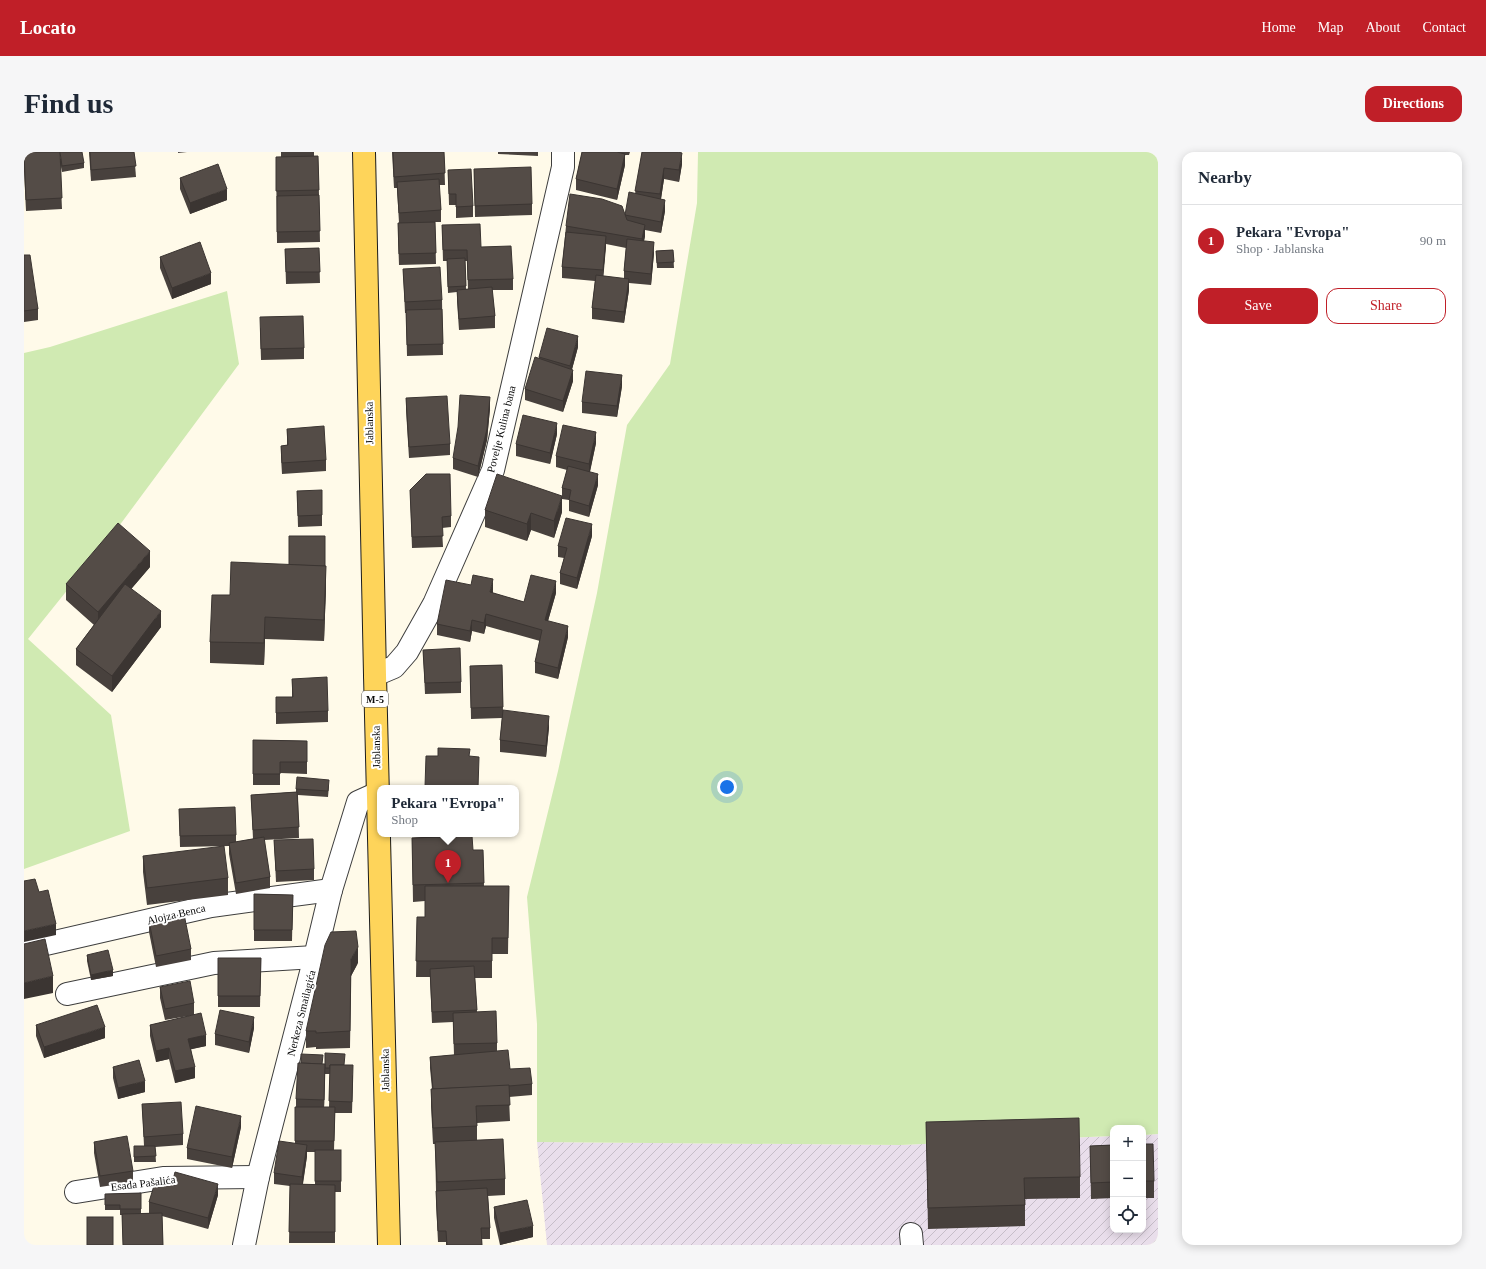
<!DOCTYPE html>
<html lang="en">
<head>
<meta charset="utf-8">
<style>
  :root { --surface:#fff; --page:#f6f6f7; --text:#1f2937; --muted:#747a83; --line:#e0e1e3; --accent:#c01f28 }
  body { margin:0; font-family:"Times New Roman",serif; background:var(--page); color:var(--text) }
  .controls { position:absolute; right:12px; bottom:12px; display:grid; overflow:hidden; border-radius:8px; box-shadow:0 2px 10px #0003 }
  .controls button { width:36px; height:36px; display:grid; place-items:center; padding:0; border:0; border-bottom:1px solid var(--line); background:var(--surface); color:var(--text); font:20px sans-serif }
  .you { position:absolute; left:703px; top:635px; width:14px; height:14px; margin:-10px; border:3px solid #fff; border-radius:50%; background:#1a73e8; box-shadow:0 0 0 6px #1a73e833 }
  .badge { display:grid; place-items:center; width:26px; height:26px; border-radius:50%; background:var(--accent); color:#fff; font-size:13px; font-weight:700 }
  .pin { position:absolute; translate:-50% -33px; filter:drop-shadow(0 1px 2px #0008) }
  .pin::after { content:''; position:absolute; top:21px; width:14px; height:12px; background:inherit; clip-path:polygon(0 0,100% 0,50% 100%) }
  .popup { position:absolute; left:353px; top:633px; width:142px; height:52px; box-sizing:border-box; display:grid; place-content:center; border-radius:8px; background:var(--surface); filter:drop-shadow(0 1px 3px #0005); font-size:13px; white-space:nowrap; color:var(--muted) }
  .popup b { font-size:15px; color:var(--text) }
  .popup::after { content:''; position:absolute; left:50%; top:100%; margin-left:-8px; border:8px solid transparent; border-top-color:var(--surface) }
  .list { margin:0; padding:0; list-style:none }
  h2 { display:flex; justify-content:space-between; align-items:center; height:52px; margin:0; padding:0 16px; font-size:17px }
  h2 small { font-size:13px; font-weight:400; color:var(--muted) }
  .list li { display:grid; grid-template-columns:26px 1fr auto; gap:12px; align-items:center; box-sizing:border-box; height:72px; padding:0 16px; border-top:1px solid var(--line) }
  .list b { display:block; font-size:15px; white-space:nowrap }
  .list p { margin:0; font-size:13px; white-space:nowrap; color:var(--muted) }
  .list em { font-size:13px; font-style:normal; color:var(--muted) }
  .actions { display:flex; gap:8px; padding:12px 16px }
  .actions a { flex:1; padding:9px 0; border:1px solid var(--accent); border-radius:12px; text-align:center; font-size:14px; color:var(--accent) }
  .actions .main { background:var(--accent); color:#fff }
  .icon { flex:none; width:22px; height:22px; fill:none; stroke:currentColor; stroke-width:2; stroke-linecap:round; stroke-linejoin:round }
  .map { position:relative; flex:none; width:1134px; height:1093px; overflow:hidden; border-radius:12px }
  header { display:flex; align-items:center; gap:24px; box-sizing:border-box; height:56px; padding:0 20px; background:var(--accent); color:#fff }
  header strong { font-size:19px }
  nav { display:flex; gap:22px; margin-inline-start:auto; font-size:14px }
  .intro { display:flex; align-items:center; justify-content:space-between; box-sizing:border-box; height:96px; padding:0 24px }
  h1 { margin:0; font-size:28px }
  .button { padding:10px 18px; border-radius:12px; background:var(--accent); color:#fff; font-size:14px; font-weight:700 }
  main { display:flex; gap:24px; padding:0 24px }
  aside { flex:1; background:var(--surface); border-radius:12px; box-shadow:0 2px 10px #0003 }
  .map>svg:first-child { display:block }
  .industrial { fill:url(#industrial-furrows) }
  .grass { fill:#d0eab2 }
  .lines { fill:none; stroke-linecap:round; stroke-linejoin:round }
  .minor-casing { stroke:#3e3e3e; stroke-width:24 }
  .major-casing { stroke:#1c1c1c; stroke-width:24 }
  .minor { stroke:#fff; stroke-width:22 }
  .major { stroke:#fed45a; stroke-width:22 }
  .wall { fill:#48413d; fill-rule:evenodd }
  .shaded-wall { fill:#3b3532 }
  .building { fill:#544c47; stroke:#3b3532 }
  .labels { text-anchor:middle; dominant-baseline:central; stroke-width:4; stroke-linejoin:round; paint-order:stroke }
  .shield { fill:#fff; stroke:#545454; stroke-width:1 }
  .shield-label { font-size:10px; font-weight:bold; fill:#0b0b0b }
  .street-label { font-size:11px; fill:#0b0b0b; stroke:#fff }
</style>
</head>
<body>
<header>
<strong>Locato</strong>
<nav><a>Home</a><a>Map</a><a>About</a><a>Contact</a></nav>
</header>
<div class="intro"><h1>Find us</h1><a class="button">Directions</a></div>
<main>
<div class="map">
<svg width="1134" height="1093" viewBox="0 0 1134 1093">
  <defs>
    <pattern id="industrial-furrows" width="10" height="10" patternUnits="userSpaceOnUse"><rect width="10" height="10" fill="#e9deeb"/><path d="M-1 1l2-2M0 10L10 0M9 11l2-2" fill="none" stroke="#c6bdc8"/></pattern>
  </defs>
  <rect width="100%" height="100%" fill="#fffae9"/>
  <polygon class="industrial" points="1134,982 1134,1093 523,1093 513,990 876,993 1089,984 1089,1078 1119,1078 1119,983"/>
  <g class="grass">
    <polygon points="674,0 1134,0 1134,982 1119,983 1119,976 1089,976 1089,984 876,993 513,990 513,872 503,745 534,619 573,441 603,273 646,212 673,51"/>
    <polygon points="203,139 215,212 98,370 4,487 87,563 106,679 0,717 0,201 26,195"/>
  </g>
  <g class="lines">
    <g class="minor-casing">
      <g id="minor">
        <polyline points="351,523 370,515 383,500 410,452 469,318 539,15 539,0"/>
        <polyline points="0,797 187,754 307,738"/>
        <polyline points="43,842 190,811 291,805"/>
        <polyline points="52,1040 139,1026 234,1025"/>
        <polyline points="887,1082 888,1093"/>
        <polyline points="220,1093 234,1025 291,805 307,738 334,650 354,641"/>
      </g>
    </g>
    <g class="major-casing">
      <polyline id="major" points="340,0 351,523 365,1093"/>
    </g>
    <use href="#minor" class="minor"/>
    <use href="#major" class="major"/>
  </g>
  <g class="wall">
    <polygon points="0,0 60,11 60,16 38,20 36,10 38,57 2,59 0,19"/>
    <polygon points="65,0 110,0 112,25 67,29"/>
    <polygon points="154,0 163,0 154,1"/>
    <polygon points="257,0 290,0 290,4 294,4 295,43 296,90 253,91 252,5 257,5"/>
    <polygon points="368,0 420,0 421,33 415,33 417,58 417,70 411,70 412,112 375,113 374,83 374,71 375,71 373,36 370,36"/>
    <polygon points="474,0 514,0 514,4 474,2"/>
    <polygon points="558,0 606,0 605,3 601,3 601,13 593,48 552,38 552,27"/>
    <path d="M618 0 658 12 655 30 640 27 637 47 641 59 637 81 621 78V84L620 89 630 101 627 133 605 131V138L600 171 568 167V156L571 129 538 126V115L542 74 601 63 611 42ZM582 92 602 96 600 119V127L579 124Z"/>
    <polygon points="450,17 508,52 508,63 451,65"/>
    <polygon points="424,18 449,54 449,65 432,66 432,53 425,53"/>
    <polygon points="156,26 203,48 166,62 156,37"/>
    <path d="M418 73 457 95 489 127V138H468L471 164V176L435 178 433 149V140L424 141 423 109H419ZM441 109H443L444 137H442Z"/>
    <polygon points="295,96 296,131 262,132 261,97"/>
    <polygon points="649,98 650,116 633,116 632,99"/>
    <polygon points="0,103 14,157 14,168 0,170"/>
    <polygon points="136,105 187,132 148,147 136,116"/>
    <polygon points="379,117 418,148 419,203 383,204 382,161 381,161"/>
    <polygon points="236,176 280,196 280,207 237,208"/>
    <polygon points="554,195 548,217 549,229 539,260 501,248 501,237 515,205"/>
    <polygon points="598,234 593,265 558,261 558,250"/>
    <polygon points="382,246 426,292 426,303 385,306 382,258"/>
    <polygon points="466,256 463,288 454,325 429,317 429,306"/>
    <polygon points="263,277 302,308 302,319 258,322 257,305 257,294 263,293"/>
    <polygon points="533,282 526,312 492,304 492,292"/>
    <polygon points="572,291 566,320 574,333 565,365 545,359 545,348 538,347 538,336 543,318 532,315 532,304"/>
    <polygon points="386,338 427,364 427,375 418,376 419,395 388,396"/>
    <polygon points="273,339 298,363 298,374 274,375"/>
    <polygon points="461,358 538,360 530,386 507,378 503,389 461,375"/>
    <polygon points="568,384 553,437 536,432 536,421 540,406 534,405 534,394"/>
    <polygon points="301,414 302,435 300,489 241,487 240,513 186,511 186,490 206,443"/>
    <polygon points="126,415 107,437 137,475 88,540 52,513 52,497 70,473 42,448 42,432"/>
    <polygon points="469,438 469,441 500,450 532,441 524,469 544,485 534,527 511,521 511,510 516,489 462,474 460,482 448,479 446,490 413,483 413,472"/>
    <polygon points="399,498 437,530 437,541 401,542"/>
    <polygon points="478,513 479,559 525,575 522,605 476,600 476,588 478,566 447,567 446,514"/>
    <polygon points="268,527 304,559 304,570 252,572 252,545 268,545"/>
    <polygon points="229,588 283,589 283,622 256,621 256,633 229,633"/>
    <polygon points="305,633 304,645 274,643 275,686 240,688 246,725 246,736 212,742 205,702 205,694 156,695 155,657 212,683 212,690 229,687 227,643 272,640 272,637"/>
    <polygon points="398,682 435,684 449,698 459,698 460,734 485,734 484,802 468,802 468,826 451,826 453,860 473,891 473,899 486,917 508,932 508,943 485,945 486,969 453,971 453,988 481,1027 481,1043 464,1044 466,1076 466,1087 458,1087 458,1093 422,1093 422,1090 414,1090 412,1050 412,1039 411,992 409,992 407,954 407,937 408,937 406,916 406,905 430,903 429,870 408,871 406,825 392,825 393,765 401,765 401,749 389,750 388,686 398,685"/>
    <polygon points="250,688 290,717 290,728 252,730"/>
    <polygon points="119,704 204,726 204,743 123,753 119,720"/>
    <polygon points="230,742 269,743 268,789 230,789"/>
    <polygon points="125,769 167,797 167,808 132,815 125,780"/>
    <polygon points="63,803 89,824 67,828 63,809"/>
    <polygon points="194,806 237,806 236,855 194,855"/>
    <polygon points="334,811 327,824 326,896 292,897 292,895 282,896 282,879"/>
    <polygon points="136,835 170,851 170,862 182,894 167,897 171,926 151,931 145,907 132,910 126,884 126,873 170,863 141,868 136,846"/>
    <polygon points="12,873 81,886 20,906 12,884"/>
    <polygon points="230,876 225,901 191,893 191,882"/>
    <path d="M299 912 320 913 329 924 328 961H311L310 998H317V1040H311V1091H265L266 1034 250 1032V1021L271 991V955H272V947ZM301 922H306L305 955H300ZM283 1000H291V1033L279 1032 283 1004Z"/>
    <polygon points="89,915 121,940 94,947 89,926"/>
    <polygon points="118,952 159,982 159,993 131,995 132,1010 110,1010 110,994 120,994"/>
    <polygon points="902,970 1056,1025 1056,1046 1001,1047 1001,1074 904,1077"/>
    <polygon points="217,975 208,1016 163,1007 163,996"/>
    <polygon points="70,990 109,1019 109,1030 76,1035 70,1001"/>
    <polygon points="1119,992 1130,1029 1130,1046 1119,1046"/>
    <polygon points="1089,993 1089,1046 1067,1047 1066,994"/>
    <polygon points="117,1041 117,1061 125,1061 125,1050 194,1043 184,1077 138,1064 139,1093 99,1093 98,1063 96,1063 96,1058 81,1058 81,1042"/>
    <polygon points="470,1055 509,1085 476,1093 470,1066"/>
  </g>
  <g class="shaded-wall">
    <polygon points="658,1 658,12 655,30 655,18"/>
    <polygon points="601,2 601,13 593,48 593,37"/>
    <polygon points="640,16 640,27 636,53 636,42"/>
    <polygon points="203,37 203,48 166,62 166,51"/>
    <polygon points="641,48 641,59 637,81 637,70"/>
    <polygon points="621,73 621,84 618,98 618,87"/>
    <polygon points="582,84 582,95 579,129 579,118"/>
    <polygon points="630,90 630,101 627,133 627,122"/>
    <polygon points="187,121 187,132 148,147 148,136"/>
    <polygon points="605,127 605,138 600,171 600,160"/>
    <polygon points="554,184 554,195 546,225 546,214"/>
    <polygon points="549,218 549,229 539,260 539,249"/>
    <polygon points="598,223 598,234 593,265 593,254"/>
    <polygon points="466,245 466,256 463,288 454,325 454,314"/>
    <polygon points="533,271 533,282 526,312 526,301"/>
    <polygon points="572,280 572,291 565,323 565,312"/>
    <polygon points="574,322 574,333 565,365 565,354"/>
    <polygon points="538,344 538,360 530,386 530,369"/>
    <polygon points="507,361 507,378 503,389 503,372"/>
    <polygon points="568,372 568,384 553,437 553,426"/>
    <polygon points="126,399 126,415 74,476 74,460"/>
    <polygon points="302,414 302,435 300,489 300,468"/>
    <polygon points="469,427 469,438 466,451 466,440"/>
    <polygon points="532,429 532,441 521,479 521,468"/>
    <polygon points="137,459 137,475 88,540 88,524"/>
    <polygon points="462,462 462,474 460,482 460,471"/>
    <polygon points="241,465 241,487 240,513 240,491"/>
    <polygon points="448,468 448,479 446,490 446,479"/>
    <polygon points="544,474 544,485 534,527 534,516"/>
    <polygon points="525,564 525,575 522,605 522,594"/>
    <polygon points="32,772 32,783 0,790 0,779"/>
    <polygon points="334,795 334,811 327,824 326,896 327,807"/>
    <polygon points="89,818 89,824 67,828 67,823"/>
    <polygon points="29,824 29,841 0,847 0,831"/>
    <polygon points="230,865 230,876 225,901 225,890"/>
    <polygon points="81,875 81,886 20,906 20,895"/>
    <polygon points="182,883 182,894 164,898 164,887"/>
    <polygon points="145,896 145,907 132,910 132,899"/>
    <polygon points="301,912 301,923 300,959 300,948"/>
    <polygon points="171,915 171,926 151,931 151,919"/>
    <polygon points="121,929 121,940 94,947 94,936"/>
    <polygon points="217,964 217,975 208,1016 208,1005"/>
    <polygon points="283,993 283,1004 278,1036 278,1025"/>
    <polygon points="194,1032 194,1043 184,1077 184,1066"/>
    <polygon points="509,1074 509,1085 476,1093 476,1081"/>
  </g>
  <g class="building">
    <polygon points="0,0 36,0 38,46 2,48"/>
    <polygon points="36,0 58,0 60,11 38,14"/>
    <polygon points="66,0 110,0 112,14 67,18"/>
    <polygon points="369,0 420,0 421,21 370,25"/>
    <polygon points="558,0 593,0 601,2 593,37 552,27"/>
    <polygon points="618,0 654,0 658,1 655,18 640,16 636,42 611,39"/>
    <polygon points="294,4 295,38 252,39 252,5"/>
    <polygon points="194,12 203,37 166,51 156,26"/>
    <polygon points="507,15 508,52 451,54 450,17"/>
    <polygon points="447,17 449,54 432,55 432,42 425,42 424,18"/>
    <polygon points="415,27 417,58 375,61 373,30"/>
    <polygon points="605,40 641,48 637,70 601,63"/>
    <polygon points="546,42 578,47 598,54 603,68 621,73 618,87 542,74"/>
    <polygon points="295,43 296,79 253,80 253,44"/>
    <polygon points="411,70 412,101 375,102 374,71"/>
    <polygon points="456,72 457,95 487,94 489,127 444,128 443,98 419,98 418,73"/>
    <polygon points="542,80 582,84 579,118 538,115"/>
    <polygon points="603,87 630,90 627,122 600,119"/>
    <polygon points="176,90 187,121 148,136 136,105"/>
    <polygon points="295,96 296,120 262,120 261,97"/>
    <polygon points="649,98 650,110 633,111 632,99"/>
    <polygon points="0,103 6,103 14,157 0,159"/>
    <polygon points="441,106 442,134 424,135 423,107"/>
    <polygon points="416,115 418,148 381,150 379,117"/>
    <polygon points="572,123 605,127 600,160 568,156"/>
    <polygon points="468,135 471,164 435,167 433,138"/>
    <polygon points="418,157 419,192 383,193 382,158"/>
    <polygon points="279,164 280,196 237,197 236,165"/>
    <polygon points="523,176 554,184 546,214 515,205"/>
    <polygon points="511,205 549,218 539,249 501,237"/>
    <polygon points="562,219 598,223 593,254 558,250"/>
    <polygon points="436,243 466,245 463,277 454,314 429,306 434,275"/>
    <polygon points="423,244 426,292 385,295 382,246"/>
    <polygon points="499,263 533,271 526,301 492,292"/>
    <polygon points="539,273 572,280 565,312 532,304"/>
    <polygon points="300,274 302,308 258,311 257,294 264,293 263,277"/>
    <polygon points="544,314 574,322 565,354 545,348 547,338 538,336"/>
    <polygon points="402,322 426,322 427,364 418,365 419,384 388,385 386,338"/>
    <polygon points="473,322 538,344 530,369 507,361 503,372 461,358"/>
    <polygon points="298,338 298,363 274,364 273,339"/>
    <polygon points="542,366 568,372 553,426 536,421 543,396 534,394"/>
    <polygon points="94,371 126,399 74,460 42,432"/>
    <polygon points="265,384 301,384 301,414 265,413"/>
    <polygon points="207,410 302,414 300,468 241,465 240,491 186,490 188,443 206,443"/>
    <polygon points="449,423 469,427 466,440 500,450 507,423 532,429 521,468 544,474 534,516 511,510 518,478 462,462 460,471 448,468 446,479 413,472 422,428 447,433"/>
    <polygon points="101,432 137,459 88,524 52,497"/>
    <polygon points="436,496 437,530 401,531 399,498"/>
    <polygon points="478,513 479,555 447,556 446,514"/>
    <polygon points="303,525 304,559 252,561 252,545 269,545 268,527"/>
    <polygon points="479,558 525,564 522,594 476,588"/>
    <polygon points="229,588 283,589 283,610 256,610 256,622 229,622"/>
    <polygon points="414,596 446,597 445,604 455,605 454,636 401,635 402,604 414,604"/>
    <polygon points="273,625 305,628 304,639 272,637"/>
    <polygon points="273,640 275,675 229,678 227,643"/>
    <polygon points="211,655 212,683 156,684 155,657"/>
    <polygon points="398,682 435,682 435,684 398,683"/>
    <polygon points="448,684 449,698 459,698 460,731 389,733 388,686"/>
    <polygon points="240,685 246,725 212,731 205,691"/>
    <polygon points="289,687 290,717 252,719 250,688"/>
    <polygon points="200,694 204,726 123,736 119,704"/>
    <polygon points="11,727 15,740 24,738 32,772 0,779 0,729"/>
    <polygon points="401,734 485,734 484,786 468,786 468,809 392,809 393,765 401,765"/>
    <polygon points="230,742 269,743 268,778 230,778"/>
    <polygon points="160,762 167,797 132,804 125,769"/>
    <polygon points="332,779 334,795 327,807 326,879 292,881 292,879 282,879 301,793 307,780"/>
    <polygon points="21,787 29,824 0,831 0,792"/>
    <polygon points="84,798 89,818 67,823 63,803"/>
    <polygon points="194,806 237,806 236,844 194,844"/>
    <polygon points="450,814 453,858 408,860 406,817"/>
    <polygon points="166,829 170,851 141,857 136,835"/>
    <polygon points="73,853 81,875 20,895 12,873"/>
    <polygon points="196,858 230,865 225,890 191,882"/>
    <polygon points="472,859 473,891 430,892 429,861"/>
    <polygon points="177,861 182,883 164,887 171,915 151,919 145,896 132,899 126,873"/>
    <polygon points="484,898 486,917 506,916 508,932 485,934 409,937 406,905"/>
    <polygon points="301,901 321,902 320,913 306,913 306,916 301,916"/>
    <polygon points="277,902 299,903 298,912 277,911"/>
    <polygon points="115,908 121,929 94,936 89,915"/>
    <polygon points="274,911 301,912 300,948 272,947"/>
    <polygon points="306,913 329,913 328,950 305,949"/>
    <polygon points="485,933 486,953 452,954 453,974 409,976 407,937"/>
    <polygon points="157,950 159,982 120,985 118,952"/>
    <polygon points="172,954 217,964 208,1005 163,996"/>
    <polygon points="271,955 311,955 310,989 271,989"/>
    <polygon points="1055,966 1056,1025 1000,1026 1001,1053 904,1056 902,970"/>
    <polygon points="103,984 109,1019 76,1024 70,990"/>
    <polygon points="479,987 481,1027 413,1030 411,990"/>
    <polygon points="255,989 283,993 278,1025 250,1021"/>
    <polygon points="1119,992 1129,992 1130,1029 1119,1029"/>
    <polygon points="1089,993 1089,1030 1067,1031 1066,994"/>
    <polygon points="110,994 131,994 132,1004 110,1005"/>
    <rect x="291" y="998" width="26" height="31"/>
    <polygon points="151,1020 194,1032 184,1066 125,1050 132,1027 148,1032"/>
    <polygon points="266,1032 311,1033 311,1080 265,1080"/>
    <polygon points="463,1036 466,1076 457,1076 458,1093 423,1093 422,1079 414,1079 412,1039"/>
    <polygon points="117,1041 117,1057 96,1057 96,1053 81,1053 81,1042"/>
    <polygon points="503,1048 509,1074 476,1081 470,1055"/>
    <polygon points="138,1061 139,1093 99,1093 98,1062"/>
    <rect x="63" y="1065" width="26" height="28"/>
  </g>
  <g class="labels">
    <rect class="shield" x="338" y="539" width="26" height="16" rx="3"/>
    <g class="shield-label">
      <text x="351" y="547">M-5</text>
    </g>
    <g class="street-label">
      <text transform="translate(345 271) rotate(-91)">Jablanska</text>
      <text transform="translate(477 277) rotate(-76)">Povelje Kulina bana</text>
      <text transform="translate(352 595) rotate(-91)">Jablanska</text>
      <text transform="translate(152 762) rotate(-13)">Alojza Benca</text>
      <text transform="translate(277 861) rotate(-76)">Nerkeza Smailagića</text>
      <text transform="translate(361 918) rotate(-91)">Jablanska</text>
      <text transform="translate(119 1031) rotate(-7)">Esada Pašalića</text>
    </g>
  </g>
</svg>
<div class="controls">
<button>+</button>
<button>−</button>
<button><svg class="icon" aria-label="locate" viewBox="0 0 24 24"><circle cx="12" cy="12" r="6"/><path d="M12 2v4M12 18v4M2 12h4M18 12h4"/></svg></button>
</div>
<div class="you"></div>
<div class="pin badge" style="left:424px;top:731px">1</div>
<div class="popup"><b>Pekara &quot;Evropa&quot;</b>Shop</div>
</div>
<aside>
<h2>Nearby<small></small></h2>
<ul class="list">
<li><span class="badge">1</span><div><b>Pekara &quot;Evropa&quot;</b><p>Shop · Jablanska</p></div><em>90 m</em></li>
</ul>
<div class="actions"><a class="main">Save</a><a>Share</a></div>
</aside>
</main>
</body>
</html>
